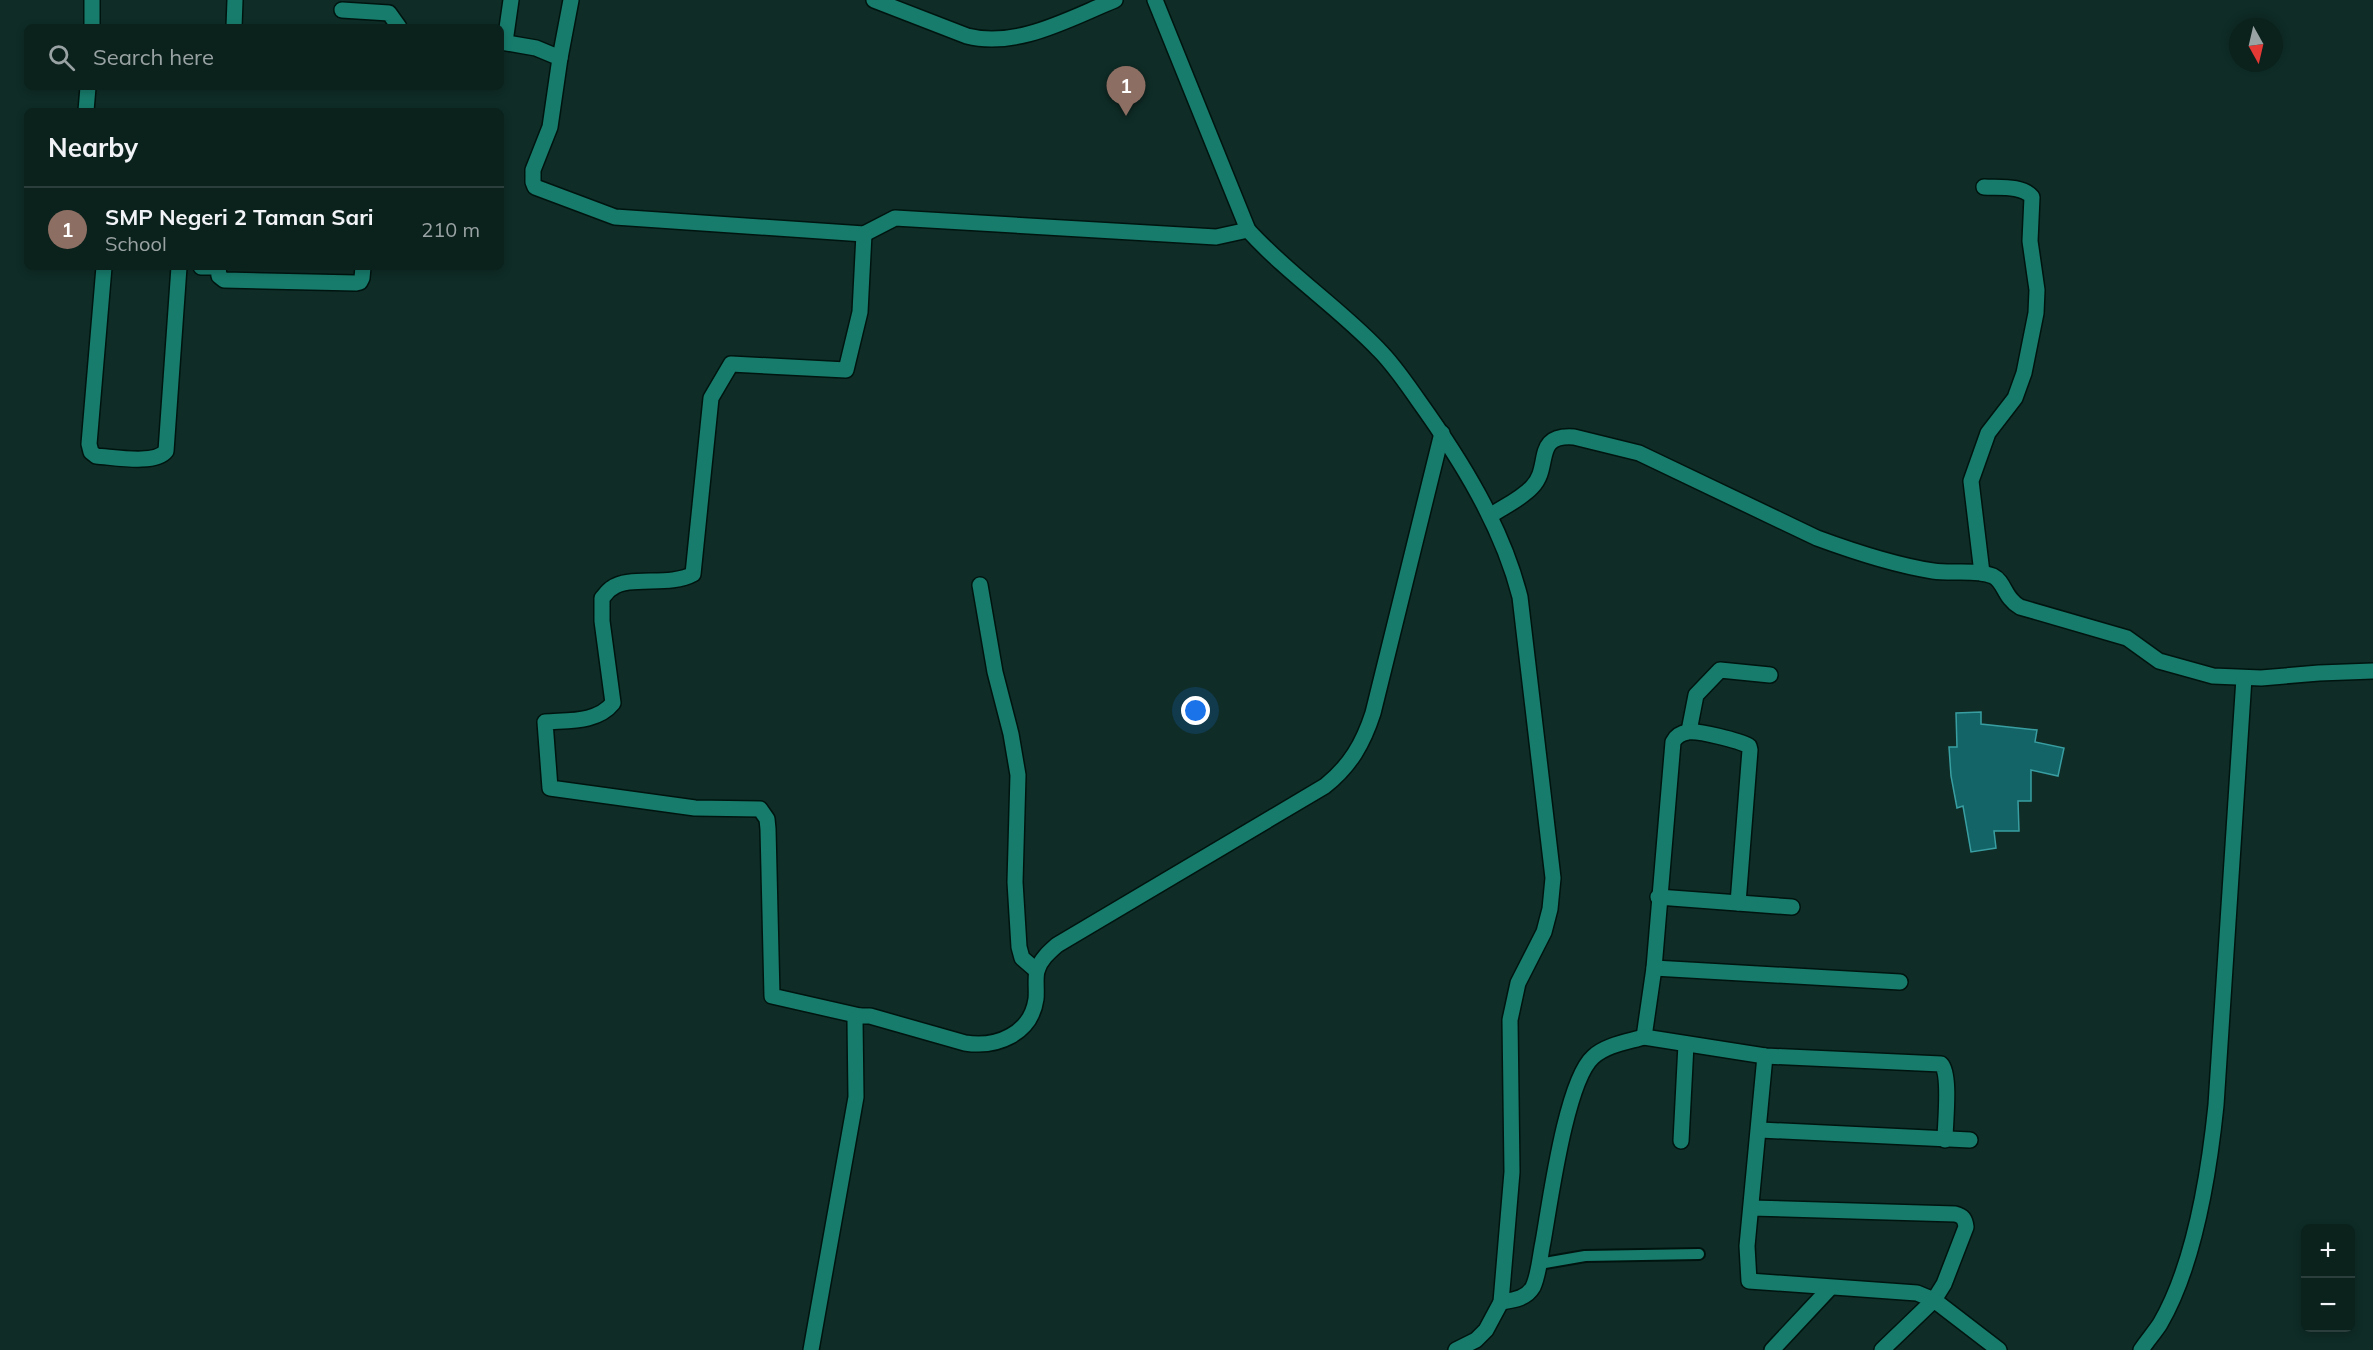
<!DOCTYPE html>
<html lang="en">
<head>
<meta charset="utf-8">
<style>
  :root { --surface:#0b211c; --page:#192e29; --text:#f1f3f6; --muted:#9aa3a3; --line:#2b3e3b; --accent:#0f766e }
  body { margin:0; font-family:Mulish,sans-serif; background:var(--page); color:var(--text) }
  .controls { position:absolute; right:18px; bottom:18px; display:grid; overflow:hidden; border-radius:9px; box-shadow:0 3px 9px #0003 }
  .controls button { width:54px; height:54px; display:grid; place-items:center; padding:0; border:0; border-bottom:2px solid var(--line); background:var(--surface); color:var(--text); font:30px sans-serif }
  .compass { position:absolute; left:2229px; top:18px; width:54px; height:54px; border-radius:50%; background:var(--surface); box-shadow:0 3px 9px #0003; rotate:172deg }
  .you { position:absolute; left:1196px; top:711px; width:21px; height:21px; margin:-15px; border:4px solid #fff; border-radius:50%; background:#1a73e8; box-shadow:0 0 0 9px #1a73e833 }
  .badge { display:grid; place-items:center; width:39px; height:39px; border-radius:50%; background:var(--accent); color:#fff; font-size:20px; font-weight:700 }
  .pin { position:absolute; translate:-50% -50px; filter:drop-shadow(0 2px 3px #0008) }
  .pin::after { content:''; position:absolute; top:32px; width:21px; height:18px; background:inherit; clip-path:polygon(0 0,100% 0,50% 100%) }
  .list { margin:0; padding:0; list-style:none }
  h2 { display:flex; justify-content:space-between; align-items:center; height:78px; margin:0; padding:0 24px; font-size:26px }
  h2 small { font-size:20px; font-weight:400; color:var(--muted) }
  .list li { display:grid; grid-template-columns:39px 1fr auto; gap:18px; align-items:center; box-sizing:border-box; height:84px; padding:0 24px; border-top:2px solid var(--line) }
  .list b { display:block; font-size:22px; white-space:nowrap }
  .list p { margin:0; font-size:20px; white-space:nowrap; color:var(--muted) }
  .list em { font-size:20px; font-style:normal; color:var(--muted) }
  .icon { flex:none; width:33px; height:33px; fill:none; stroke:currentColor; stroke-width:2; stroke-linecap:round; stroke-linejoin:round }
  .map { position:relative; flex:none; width:2373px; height:1350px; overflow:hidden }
  .search { position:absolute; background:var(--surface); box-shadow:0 3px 9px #0003; left:24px; top:24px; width:480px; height:66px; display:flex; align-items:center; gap:15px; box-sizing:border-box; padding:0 21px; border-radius:9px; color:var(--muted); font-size:22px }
  .panel { position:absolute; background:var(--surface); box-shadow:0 3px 9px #0003; left:24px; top:108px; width:480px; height:162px; border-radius:9px }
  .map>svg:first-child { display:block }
  .building { fill:#126467; stroke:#399ea1; stroke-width:1.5 }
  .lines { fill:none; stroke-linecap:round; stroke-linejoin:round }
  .lane-casing { stroke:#00140f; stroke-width:14 }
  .street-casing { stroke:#00140f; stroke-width:18 }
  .secondary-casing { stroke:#00140f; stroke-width:18 }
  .lane { stroke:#177c6c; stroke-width:10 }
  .street { stroke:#177c6c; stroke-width:15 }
  .secondary { stroke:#177c6c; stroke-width:15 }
</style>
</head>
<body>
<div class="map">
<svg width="2373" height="1350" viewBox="0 0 2373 1350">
  <rect width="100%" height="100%" fill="#0f2c26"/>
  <polygon class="building" points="1981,712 1981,724 2037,730 2035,742 2064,748 2058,776 2031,770 2031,801 2018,801 2019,831 1994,831 1996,848 1971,852 1963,806 1957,808 1951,776 1949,747 1957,747 1956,713"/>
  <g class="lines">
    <g class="lane-casing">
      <polyline id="lane" points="1539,1264 1585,1256 1699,1254"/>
    </g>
    <g class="street-casing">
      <g id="street">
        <path d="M874 0 967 36C1017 49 1070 18 1115 0"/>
        <polyline points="342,10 389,13 399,27"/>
        <polyline points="92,27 92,0"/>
        <polyline points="234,27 235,0"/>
        <polyline points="501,42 536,48 560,58 550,127 533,170 533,182 535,187 615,217 864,234 895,218 1216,237 1248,230"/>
        <polyline points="505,42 511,0"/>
        <polyline points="560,58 571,0"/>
        <polyline points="86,111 88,87"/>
        <path d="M104 267 89 444 91 452 96 456C114 457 155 465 166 451L179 267"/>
        <polyline points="201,267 218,267 219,276 224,280 356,283 360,282 362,278 363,267"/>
        <path d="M1490 516C1503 507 1521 499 1532 487 1552 467 1532 434 1574 437L1639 453 1817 538C1855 552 1894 565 1933 571 1952 574 1976 569 1993 576 2005 582 2004 598 2020 607L2127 638 2159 661 2213 676 2261 678 2319 673 2373 671"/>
        <path d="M1982 573 1971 481 1988 433 2015 398 2024 373 2036 313 2037 290 2030 241 2032 197C2022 185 1999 188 1984 187"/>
        <polyline points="980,585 995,672 1011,734 1018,775 1015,882 1019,947 1022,958 1037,971"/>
        <polyline points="1689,731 1696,695 1720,670 1770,675"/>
        <polyline points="1658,897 1792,907"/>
        <path d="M1738 903 1750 750 1749 746C1740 741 1698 730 1688 732 1681 733 1676 736 1673 742L1654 968 1644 1037 1765 1056 1941 1064C1951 1074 1945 1123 1945 1140"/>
        <polyline points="1654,968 1900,982"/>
        <path d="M860 1016 772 996 768 829 767 819 760 809 695 808 550 788 545 722C568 720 597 723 613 703L602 621V598C605 595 608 590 612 588 629 575 670 587 693 574L711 398 731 364 846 370 860 312 864 234"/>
        <polyline points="1760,1130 1970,1140"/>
        <polyline points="1681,1141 1686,1044"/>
        <path d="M1751 1208 1955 1214C1963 1216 1965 1219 1966 1227L1944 1284 1934 1300 1917 1293 1749 1281 1747 1246 1765 1056"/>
        <path d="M1501 1302C1513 1300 1526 1299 1533 1287 1539 1274 1540 1256 1543 1242 1550 1203 1566 1081 1593 1057 1606 1045 1627 1042 1644 1037"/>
        <path d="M811 1350 856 1097 855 1020 860 1016H870L965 1043C997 1048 1031 1034 1036 999 1037 990 1035 979 1037 971 1040 960 1049 952 1057 945L1325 786C1350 766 1363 744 1373 713L1442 433"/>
        <polyline points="1772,1350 1830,1288"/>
        <polyline points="1882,1350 1934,1300 1999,1350"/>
        <path d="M2141 1350C2147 1341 2154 1333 2160 1324 2195 1264 2209 1173 2216 1105L2244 678"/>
      </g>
    </g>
    <g class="secondary-casing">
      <path id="secondary" d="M1155 0 1248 230C1289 275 1338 307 1379 350 1394 365 1406 383 1418 400 1461 460 1502 526 1520 597L1553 878 1550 909 1544 932 1518 983 1510 1020 1512 1172 1501 1302 1486 1330 1476 1340 1456 1350"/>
    </g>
    <use href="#lane" class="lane"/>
    <use href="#street" class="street"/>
    <use href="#secondary" class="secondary"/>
  </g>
</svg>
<div class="controls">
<button>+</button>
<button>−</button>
</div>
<svg class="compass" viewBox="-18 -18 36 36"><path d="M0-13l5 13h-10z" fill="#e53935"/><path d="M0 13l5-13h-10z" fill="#9aa3a3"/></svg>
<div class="you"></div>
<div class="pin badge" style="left:1126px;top:116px;background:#8d6e63">1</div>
<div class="search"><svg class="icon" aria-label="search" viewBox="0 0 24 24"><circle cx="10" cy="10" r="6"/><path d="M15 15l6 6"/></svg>Search here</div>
<section class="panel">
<h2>Nearby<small></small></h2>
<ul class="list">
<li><span class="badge" style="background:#8d6e63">1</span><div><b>SMP Negeri 2 Taman Sari</b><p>School</p></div><em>210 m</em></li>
</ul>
</section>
</div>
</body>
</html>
